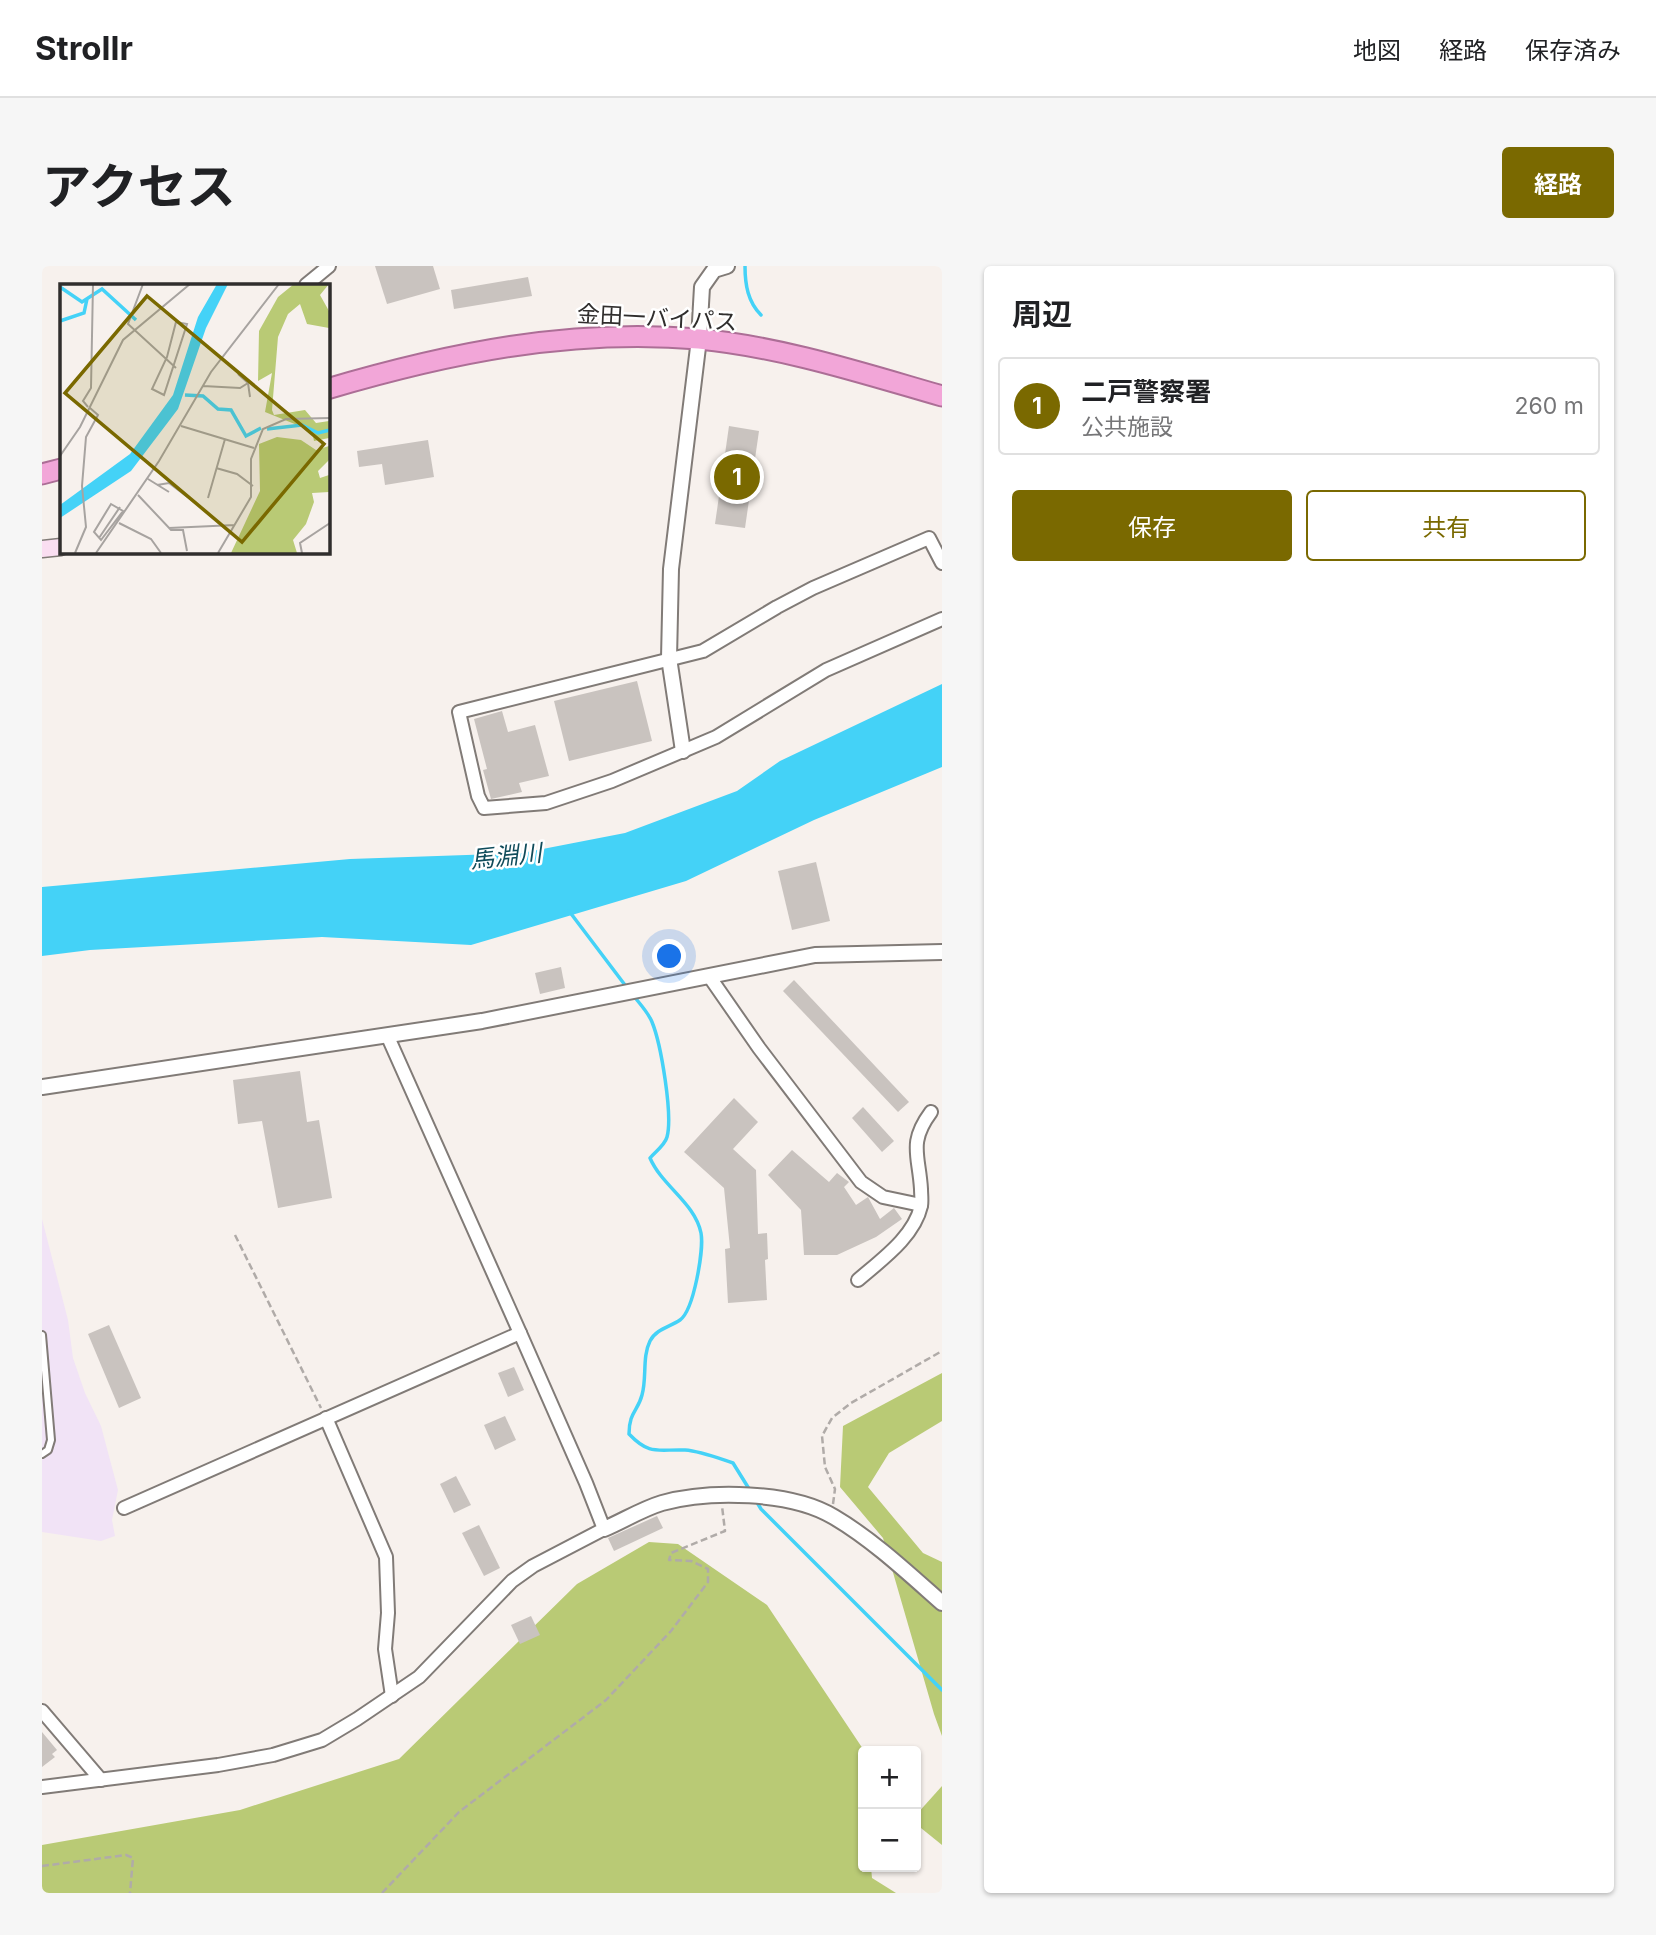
<!DOCTYPE html>
<html lang="ja">
<head>
<meta charset="utf-8">
<style>
  :root { --surface:#fff; --page:#f6f6f6; --text:#202124; --muted:#757577; --line:#e0e0e0; --accent:#7a6900 }
  body { margin:0; font-family:Inter,"Noto Sans JP",sans-serif; background:var(--page); color:var(--text) }
  .controls { position:absolute; right:21px; bottom:21px; display:grid; overflow:hidden; border-radius:7px; box-shadow:0 2px 5px #0004 }
  .controls button { width:63px; height:63px; display:grid; place-items:center; padding:0; border:0; border-bottom:2px solid var(--line); background:var(--surface); color:var(--text); font:35px sans-serif }
  .you { position:absolute; left:628px; top:691px; width:24px; height:24px; margin:-18px; border:5px solid #fff; border-radius:50%; background:#1a73e8; box-shadow:0 0 0 10px #1a73e833 }
  .badge { display:grid; place-items:center; width:46px; height:46px; border-radius:50%; background:var(--accent); color:#fff; font-size:23px; font-weight:700 }
  .pin { position:absolute; translate:-50% -50%; border:4px solid #fff; box-shadow:0 2px 7px #0006 }
  .list { margin:0; padding:0; list-style:none }
  h2 { display:flex; justify-content:space-between; align-items:center; height:91px; margin:0; padding:0 28px; font-size:30px }
  h2 small { font-size:23px; font-weight:400; color:var(--muted) }
  .list li { display:grid; grid-template-columns:46px 1fr auto; gap:21px; align-items:center; box-sizing:border-box; height:98px; margin:0 14px 14px; padding:0 14px; border:2px solid var(--line); border-radius:7px }
  .list b { display:block; font-size:26px; white-space:nowrap }
  .list p { margin:0; font-size:23px; white-space:nowrap; color:var(--muted) }
  .list em { font-size:23px; font-style:normal; color:var(--muted) }
  .actions { display:flex; gap:14px; padding:21px 28px }
  .actions a { flex:1; padding:16px 0; border:2px solid var(--accent); border-radius:7px; text-align:center; font-size:24px; color:var(--accent) }
  .actions .main { background:var(--accent); color:#fff }
  .map { position:relative; flex:none; width:900px; height:1627px; overflow:hidden; border-radius:7px }
  header { display:flex; align-items:center; gap:42px; box-sizing:border-box; height:98px; padding:0 35px; background:var(--surface); border-bottom:2px solid var(--line) }
  header strong { font-size:33px }
  nav { display:flex; gap:38px; margin-inline-start:auto; font-size:24px }
  .intro { display:flex; align-items:center; justify-content:space-between; box-sizing:border-box; height:168px; padding:0 42px }
  h1 { margin:0; font-size:49px }
  .button { padding:18px 32px; border-radius:7px; background:var(--accent); color:#fff; font-size:24px; font-weight:700 }
  main { display:flex; gap:42px; padding:0 42px }
  aside { flex:1; background:var(--surface); border-radius:7px; box-shadow:0 2px 5px #0004 }
  .map>svg:first-child { display:block }
  .medical { fill:#f1e3f6 }
  .green { fill:#b9ca75 }
  .water { fill:#44d2f7 }
  .lines { fill:none; stroke-linecap:round; stroke-linejoin:round }
  .stream { stroke:#44d2f7; stroke-width:3.5 }
  .building { fill:#c9c3bf }
  .service-casing { stroke:#817b77; stroke-width:10 }
  .minor-casing { stroke:#817b77; stroke-width:16 }
  .tertiary-casing { stroke:#817b77; stroke-width:18 }
  .secondary-casing { stroke:#817b77; stroke-width:19 }
  .trunk-casing { stroke:#ac6e96; stroke-width:23 }
  .path { stroke:#b0aba8; stroke-width:2.5; stroke-dasharray:7 3.5; stroke-linecap:butt }
  .service { stroke:#fff; stroke-width:6 }
  .minor { stroke:#fff; stroke-width:12 }
  .tertiary { stroke:#fff; stroke-width:14 }
  .secondary { stroke:#fadef1; stroke-width:16 }
  .trunk { stroke:#f2a6d8; stroke-width:19 }
  .labels { text-anchor:middle; dominant-baseline:central; stroke-width:5; stroke-linejoin:round; paint-order:stroke }
  .street-label { font-size:23px; fill:#302e2d; stroke:#fff }
  .water-label { font-size:24px; font-style:italic; fill:#104c5b; stroke:#fff }
  .inset-river { fill:none; stroke:#44d2f7; stroke-width:3.5 }
  .inset-road { fill:none; stroke:#a7a3a0; stroke-width:2 }
  .view { fill:#7a6900; fill-opacity:0.15; stroke:#7a6900; stroke-width:3.5 }
  .inset-edge { fill:none; stroke:#302e2d; stroke-width:3.5 }
</style>
</head>
<body>
<header>
<strong>Strollr</strong>
<nav><a>地図</a><a>経路</a><a>保存済み</a></nav>
</header>
<div class="intro"><h1>アクセス</h1><a class="button">経路</a></div>
<main>
<div class="map">
<svg width="900" height="1627" viewBox="0 0 900 1627">
  <rect width="100%" height="100%" fill="#f7f1ed"/>
  <polygon class="medical" points="0,953 26,1054 31,1092 43,1127 59,1160 76,1224 70,1254 73,1270 59,1275 0,1266"/>
  <g class="green">
    <polygon points="900,1107 900,1155 847,1187 826,1221 881,1287 900,1296 900,1470 892,1448 841,1272 798,1221 801,1160"/>
    <polygon points="607,1276 636,1278 725,1339 821,1483 821,1601 829,1601 830,1612 854,1627 0,1627 0,1579 198,1544 357,1493 535,1318"/>
    <polygon points="900,1520 900,1579 874,1558 874,1549"/>
  </g>
  <polygon class="water" points="900,418 900,501 772,554 644,615 429,679 280,671 48,684 0,690 0,621 308,593 480,587 583,567 695,525 738,495"/>
  <g class="lines">
    <g class="stream">
      <path d="M703 0C703 19 706 36 719 49"/>
      <polyline points="527,645 586,723"/>
      <path d="M591 729C597 737 606 746 610 756 619 778 631 849 625 871 623 879 613 886 608 892 620 920 653 937 659 967 662 983 652 1044 638 1054 628 1061 614 1063 608 1075 600 1091 605 1112 600 1129 596 1145 587 1146 587 1168 608 1190 616 1183 643 1184 658 1185 676 1192 691 1197L709 1226"/>
      <polyline points="713,1233 719,1243 900,1424"/>
    </g>
  </g>
  <g class="building">
    <polygon points="333,0 391,0 398,23 345,38"/>
    <polygon points="486,11 490,30 412,43 409,24"/>
    <polygon points="687,160 717,165 703,262 673,258"/>
    <polygon points="386,174 392,211 343,219 340,198 317,201 315,185"/>
    <polygon points="595,415 610,475 527,495 512,435"/>
    <polygon points="460,445 466,466 493,459 507,510 477,517 480,526 449,533 441,504 445,503 432,453"/>
    <polygon points="774,596 788,655 750,664 736,605"/>
    <polygon points="519,701 523,722 498,728 493,707"/>
    <polygon points="752,714 867,836 856,846 741,725"/>
    <polygon points="258,805 265,856 277,854 290,932 236,942 220,855 196,858 191,814"/>
    <polygon points="692,832 716,856 691,883 714,904 716,968 725,967 726,993 723,994 725,1034 686,1037 683,983 688,982 682,922 642,886"/>
    <polygon points="821,841 852,875 840,886 810,852"/>
    <polygon points="750,884 787,916 795,907 807,916 802,921 814,939 826,931 838,953 852,942 860,953 834,971 795,989 762,989 759,944 726,909"/>
    <polygon points="67,1059 99,1132 77,1142 46,1068"/>
    <polygon points="472,1101 482,1124 466,1131 456,1107"/>
    <polygon points="463,1150 474,1174 453,1184 442,1159"/>
    <polygon points="414,1210 429,1239 412,1247 398,1218"/>
    <polygon points="615,1250 621,1262 572,1285 566,1272"/>
    <polygon points="437,1259 458,1302 442,1310 420,1267"/>
    <polygon points="489,1350 498,1369 478,1378 469,1359"/>
    <polygon points="0,1466 15,1484 10,1488 13,1491 0,1501"/>
  </g>
  <g class="lines">
    <g class="service-casing">
      <polyline id="service" points="0,1069 9,1174 6,1184 0,1188"/>
    </g>
    <g class="minor-casing">
      <g id="minor">
        <polyline points="264,19 287,0"/>
        <polyline points="900,297 887,272 771,322 735,341 661,385 417,446 436,530 442,542 504,537 570,515 674,471 784,404 900,353"/>
        <polyline points="667,710 717,782 819,916 841,931 879,939"/>
        <path d="M816 1014C839 994 872 971 879 940 880 935 879 928 879 923 877 889 866 877 889 846"/>
        <polyline points="284,1152 344,1291 346,1347 343,1383 350,1430"/>
        <polyline points="82,1242 478,1067"/>
        <polyline points="0,1445 59,1514"/>
        <polyline points="0,1521 176,1499 231,1489 280,1474 315,1453 377,1411 470,1315 491,1300 562,1263 544,1217 478,1067 346,771"/>
      </g>
    </g>
    <g class="tertiary-casing">
      <g id="tertiary">
        <polyline points="641,485 627,392 629,303 657,73 660,21 672,4 685,0"/>
        <polyline points="0,821 440,755 773,689 900,686"/>
        <path d="M562 1263C581 1255 600 1243 620 1237 667 1224 749 1225 792 1251 831 1274 866 1307 900 1337"/>
      </g>
    </g>
    <g class="secondary-casing">
      <polyline id="secondary" points="0,283 19,281"/>
    </g>
    <g class="trunk-casing">
      <g id="trunk">
        <path d="M285 123C407 87 529 62 657 73 740 81 820 107 900 130"/>
        <polyline points="0,208 19,203"/>
      </g>
    </g>
    <g class="path">
      <polyline points="193,969 279,1142"/>
      <polyline points="791,1238 793,1223 783,1201 780,1170 790,1152 809,1137 900,1085"/>
      <polyline points="0,1600 84,1589 91,1592 88,1627"/>
      <polyline points="340,1627 417,1546 564,1434 629,1365 666,1316 666,1303 649,1295 627,1294 629,1287 683,1265 680,1240"/>
    </g>
    <use href="#service" class="service"/>
    <use href="#minor" class="minor"/>
    <use href="#tertiary" class="tertiary"/>
    <use href="#secondary" class="secondary"/>
    <use href="#trunk" class="trunk"/>
  </g>
  <g class="labels">
    <g class="street-label">
      <text transform="translate(615 52) rotate(3)">金田一バイパス</text>
    </g>
    <g class="water-label">
      <text transform="translate(464 590) rotate(-6)">馬淵川</text>
    </g>
  </g>
  <g transform="translate(18 18)">
    <rect width="270" height="270" fill="#f7f1ed"/>
    <path d="M234 0H269L260 11 269 27V44L247 40 240 20 228 30 218 53 212 126 214 131 245 126 256 139 269 137V154L254 157 252 147 205 128 212 89 198 97 199 47 218 13ZM217 153 241 156 256 166 269 162V176L258 187 260 194 269 191V208L252 209 254 218 246 240 233 256 237 269H171L200 207 199 160Z" fill="#b9ca75"/>
    <path d="M157 0H168L146 44 118 125 71 187 0 234V221L70 170 113 111 138 33Z" fill="#44d2f7"/>
    <path class="inset-river" d="M0 3 22 18 42 5 76 36M0 37 24 29 27 15M125 111 143 112 158 125 171 126 186 152 201 144M207 145 242 141 258 149 270 146"/>
    <path class="inset-road" d="M83 0 68 40 116 84M116 38 127 40 104 111 92 105 107 73ZM178 90 188 99 190 113M143 102 180 104 188 99M28 123 23 117 31 104 33 0M121 142 194 164M0 172 20 143 63 56 130 0M156 184 177 190 193 202M88 195 109 208M97 201 109 199 134 218M78 211 111 246H123L127 267M148 214 165 155M51 220 63 227 41 256 34 248ZM59 239 91 255 101 269M109 244 175 241M39 254 60 223M15 269 26 243 22 202 26 153 38 131 30 124M36 269 99 177 151 88 219 0M158 269 191 213V175L203 145 226 135 270 134M242 269 240 259 270 239"/>
    <path class="view" d="M87 12 264 160 182 258 5 109Z"/>
    <rect width="270" height="270" class="inset-edge"/>
  </g>
</svg>
<div class="controls">
<button>+</button>
<button>−</button>
</div>
<div class="you"></div>
<div class="pin badge" style="left:695px;top:211px">1</div>
</div>
<aside>
<h2>周辺<small></small></h2>
<ul class="list">
<li><span class="badge">1</span><div><b>二戸警察署</b><p>公共施設</p></div><em>260 m</em></li>
</ul>
<div class="actions"><a class="main">保存</a><a>共有</a></div>
</aside>
</main>
</body>
</html>
